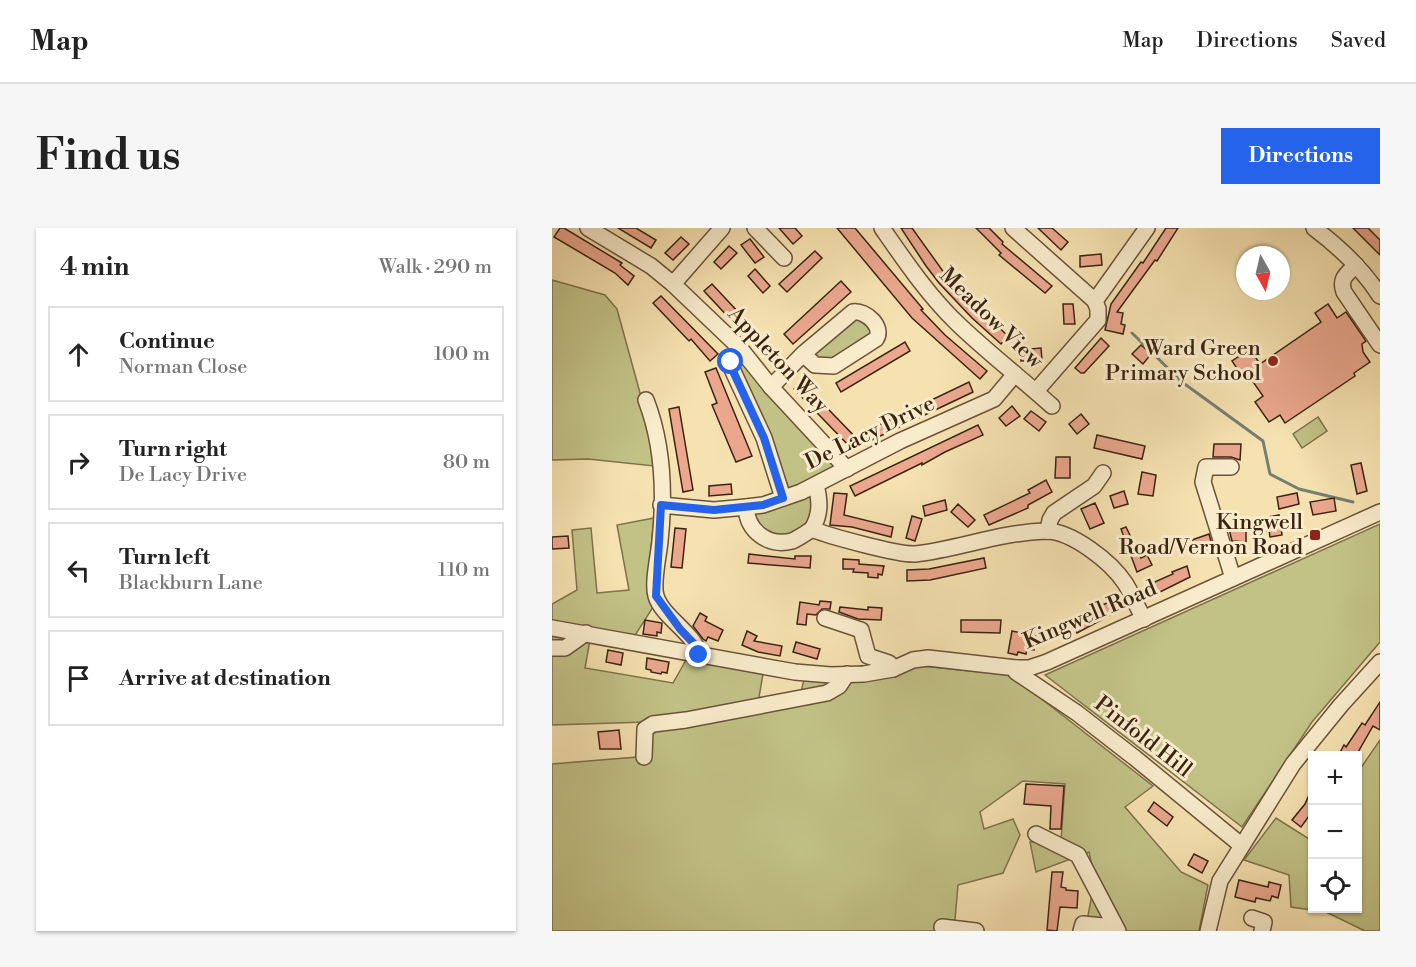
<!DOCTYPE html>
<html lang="en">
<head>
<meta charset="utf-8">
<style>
  :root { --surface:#fff; --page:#f6f6f6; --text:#222; --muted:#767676; --line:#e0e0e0; --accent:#2563eb }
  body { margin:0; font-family:"Libre Bodoni",serif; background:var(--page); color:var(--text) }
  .controls { position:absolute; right:18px; bottom:18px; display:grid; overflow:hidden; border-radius:0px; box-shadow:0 2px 4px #0004 }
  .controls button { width:54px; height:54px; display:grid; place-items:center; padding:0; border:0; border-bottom:2px solid var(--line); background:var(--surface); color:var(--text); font:30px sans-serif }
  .compass { position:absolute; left:684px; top:18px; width:54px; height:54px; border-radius:50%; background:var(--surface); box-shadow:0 2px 4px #0004; rotate:172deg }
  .stop { position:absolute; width:18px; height:18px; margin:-14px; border:4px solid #2563eb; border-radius:50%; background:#fff }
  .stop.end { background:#2563eb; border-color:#fff; box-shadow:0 2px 6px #0008 }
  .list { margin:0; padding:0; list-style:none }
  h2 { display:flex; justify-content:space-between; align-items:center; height:78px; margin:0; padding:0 24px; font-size:26px }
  h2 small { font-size:20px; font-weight:400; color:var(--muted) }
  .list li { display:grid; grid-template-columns:39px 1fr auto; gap:18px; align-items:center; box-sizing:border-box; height:96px; margin:0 12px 12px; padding:0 12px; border:2px solid var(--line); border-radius:0px }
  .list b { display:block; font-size:22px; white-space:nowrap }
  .list p { margin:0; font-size:20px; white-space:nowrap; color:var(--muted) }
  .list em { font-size:20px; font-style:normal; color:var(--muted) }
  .icon { flex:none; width:33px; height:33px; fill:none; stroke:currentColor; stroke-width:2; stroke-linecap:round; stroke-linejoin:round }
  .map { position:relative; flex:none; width:828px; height:703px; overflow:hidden; border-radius:0px }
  header { display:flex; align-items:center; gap:36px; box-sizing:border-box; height:84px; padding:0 30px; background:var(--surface); border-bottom:2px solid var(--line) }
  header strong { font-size:28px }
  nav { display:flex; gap:33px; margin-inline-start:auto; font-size:21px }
  .intro { display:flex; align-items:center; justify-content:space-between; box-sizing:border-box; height:144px; padding:0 36px }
  h1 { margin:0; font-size:42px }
  .button { padding:15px 27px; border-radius:0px; background:var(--accent); color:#fff; font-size:21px; font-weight:700 }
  main { display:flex; gap:36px; padding:0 36px }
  aside { flex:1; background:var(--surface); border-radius:0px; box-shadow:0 2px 4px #0004 }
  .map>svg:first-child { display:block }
  .green { fill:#c2c287; stroke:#7e724c; stroke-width:1.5 }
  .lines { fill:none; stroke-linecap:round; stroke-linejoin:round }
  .stream { stroke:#767f73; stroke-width:3 }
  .building { fill:#eba88f; stroke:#3b2312; stroke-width:1.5 }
  .minor-casing { stroke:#6a533a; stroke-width:18 }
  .minor { stroke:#f9eccc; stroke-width:15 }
  .route { stroke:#2563eb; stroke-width:8 }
  .poi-dot { fill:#8f2418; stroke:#f9eccc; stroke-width:2 }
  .labels { text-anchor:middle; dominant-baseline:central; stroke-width:6; stroke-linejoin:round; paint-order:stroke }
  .street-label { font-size:22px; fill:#3b2312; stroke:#f9eccc }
  .poi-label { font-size:22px; fill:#3b2312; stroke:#f9eccc; text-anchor:end }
</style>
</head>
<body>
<header>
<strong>Map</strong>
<nav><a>Map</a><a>Directions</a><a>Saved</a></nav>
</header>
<div class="intro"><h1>Find us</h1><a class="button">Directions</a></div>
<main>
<aside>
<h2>4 min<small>Walk · 290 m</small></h2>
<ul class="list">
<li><svg class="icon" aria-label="ahead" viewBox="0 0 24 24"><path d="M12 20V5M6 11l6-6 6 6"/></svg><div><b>Continue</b><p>Norman Close</p></div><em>100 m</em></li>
<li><svg class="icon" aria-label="right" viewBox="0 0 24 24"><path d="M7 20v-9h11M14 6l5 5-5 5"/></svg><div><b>Turn right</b><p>De Lacy Drive</p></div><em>80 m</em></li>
<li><svg class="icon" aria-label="left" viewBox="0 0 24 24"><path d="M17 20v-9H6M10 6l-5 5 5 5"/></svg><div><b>Turn left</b><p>Blackburn Lane</p></div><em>110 m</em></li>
<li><svg class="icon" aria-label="arrive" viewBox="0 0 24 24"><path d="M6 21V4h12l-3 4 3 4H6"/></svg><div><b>Arrive at destination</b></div></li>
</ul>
</aside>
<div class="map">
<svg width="828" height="703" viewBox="0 0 828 703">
  <rect width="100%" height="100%" fill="#f6e2b1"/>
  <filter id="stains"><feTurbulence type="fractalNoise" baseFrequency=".00333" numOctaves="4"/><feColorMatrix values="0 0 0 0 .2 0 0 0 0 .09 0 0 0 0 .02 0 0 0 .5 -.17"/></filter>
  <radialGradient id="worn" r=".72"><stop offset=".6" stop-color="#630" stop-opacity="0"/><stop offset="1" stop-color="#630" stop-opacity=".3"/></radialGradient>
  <g class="green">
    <polygon points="0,52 53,67 65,81 96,194 102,238 36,231 0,232"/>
    <polygon points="301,84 327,101 282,138 263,137 259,119"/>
    <polygon points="190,130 281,231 281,245 241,263 230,256 183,132"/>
    <polygon points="766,189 775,203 750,220 741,206"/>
    <path d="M257 267 264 275 258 299C232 314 225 315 201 297V284Z"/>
    <polygon points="102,290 97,342 103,376 82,409 0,395 0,376 25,362 20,302 39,300 45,365 77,362 65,297"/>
    <polygon points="828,296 828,414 760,494 690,599 493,447"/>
    <polygon points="0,406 38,412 33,440 121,455 134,432 211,446 207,469 246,475 252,452 369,438 459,447 601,558 573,579 629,644 656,657 647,703 533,703 543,651 537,624 484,644 478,614 509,613 513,556 471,553 428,584 432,601 461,591 468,607 451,645 406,657 402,703 0,703 0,536 97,528 95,494 0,497"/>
    <polygon points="828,512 828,703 813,703 774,684 739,679 737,647 692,632 724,590 757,611 760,606 760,680 806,680 806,544"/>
  </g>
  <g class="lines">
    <polyline class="stream" points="580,105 630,154 711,213 718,246 747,261 801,274"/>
  </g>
  <g class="building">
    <polygon points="8,0 12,0 70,35 68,37 82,48 76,57 63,45 2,9"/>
    <polygon points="66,0 84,0 104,12 99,20"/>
    <polygon points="227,0 243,0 250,8 241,16"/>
    <polygon points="285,0 303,0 371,81 369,82 393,107 435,143 428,151 360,90"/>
    <polygon points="349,0 360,0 398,53 456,108 449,116 420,90 387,55 374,38"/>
    <polygon points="424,0 437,0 451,14 450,16 500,58 493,65 447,27 449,25"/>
    <polygon points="486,0 500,0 516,14 509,22"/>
    <polygon points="614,0 626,0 605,33 603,32 565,84 571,85 569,96 573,97 571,106 553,102 559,76 589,34 591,35"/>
    <polygon points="801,0 816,0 828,12 828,27"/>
    <polygon points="129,9 137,16 121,32 113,25"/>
    <polygon points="198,11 212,29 203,35 189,17"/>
    <polygon points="177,18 185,25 169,41 162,34"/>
    <polygon points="263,23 270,30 235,64 227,56"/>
    <polygon points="549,26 550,37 528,39 528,28"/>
    <polygon points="203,41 218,58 211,65 196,48"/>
    <polygon points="289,53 299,64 241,116 232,106"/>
    <polygon points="160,56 216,116 208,123 152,63"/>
    <polygon points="109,68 166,126 158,133 139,111 137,113 101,75"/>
    <polygon points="511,76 521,76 523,96 512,96"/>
    <polygon points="776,76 785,90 794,84 814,113 810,116 811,124 818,134 802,145 803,148 733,195 728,187 717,194 703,174 711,168 697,148 692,151 680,133 698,121 708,136 769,94 763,85"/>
    <polygon points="549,110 557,118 532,145 529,145 523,140"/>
    <polygon points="353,114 358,123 289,164 284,155"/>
    <polygon points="589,117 599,126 591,136 580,126"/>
    <polygon points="489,120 490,132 469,133 468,122"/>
    <polygon points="164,140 200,228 184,234 160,177 165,175 153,144"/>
    <polygon points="250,154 308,214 300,221 242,161"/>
    <polygon points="417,154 421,164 320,212 317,202"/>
    <polygon points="460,178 468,188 454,198 447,190"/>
    <polygon points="127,179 141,262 131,264 117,181"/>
    <polygon points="479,183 494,194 487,203 472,191"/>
    <polygon points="529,186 537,196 525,206 517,196"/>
    <polygon points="426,197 431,207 393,224 370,237 370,235 303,268 298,258"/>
    <polygon points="545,207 593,218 590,231 542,220"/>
    <polygon points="662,216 689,216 688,232 679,229 661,229"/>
    <polygon points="504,229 518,229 518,250 503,250"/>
    <polygon points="809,235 815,263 805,266 799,237"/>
    <polygon points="590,244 604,247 601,268 586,266"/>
    <polygon points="494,252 500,264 476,277 476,280 437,297 432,287 478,265 476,262"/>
    <polygon points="179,256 180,266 157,268 157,258"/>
    <polygon points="572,263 576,276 562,280 558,268"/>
    <polygon points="282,265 295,266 292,287 341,299 339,309 300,299 278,297"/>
    <polygon points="745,265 747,276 727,281 725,269"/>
    <polygon points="782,270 784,283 761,287 758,274"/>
    <polygon points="393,272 395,282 373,288 371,278"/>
    <polygon points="543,275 552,295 538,301 529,281"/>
    <polygon points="406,276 423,292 416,299 399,284"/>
    <polygon points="727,287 730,307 718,309 717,302 713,303 711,290"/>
    <polygon points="360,288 370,291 363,313 354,310"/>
    <polygon points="574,299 589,330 595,327 600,337 585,344 569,301"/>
    <polygon points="682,299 694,299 694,314 680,313 677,301 682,301"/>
    <polygon points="123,300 134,301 130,340 119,339"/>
    <polygon points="657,306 661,320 645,324 640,312"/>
    <polygon points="16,308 17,320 0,321 0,309"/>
    <polygon points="197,326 243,331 243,328 259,328 258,340 196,335"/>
    <polygon points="432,330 434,340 378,352 355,353 355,342 377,341"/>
    <polygon points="291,331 307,332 307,336 332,338 330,347 326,346 326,350 316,349 316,345 301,344 302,341 291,341"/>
    <polygon points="635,338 638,349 600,368 596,357 621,346 620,344"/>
    <polygon points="563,372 568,382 525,405 523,401 516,404 513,397 532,389 530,385"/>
    <polygon points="268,373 279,374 278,381 270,381 264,387 255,386 254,397 245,396 248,374 267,377"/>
    <polygon points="288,379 316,382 316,379 330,380 329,392 306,391 287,384"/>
    <polygon points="148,385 155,389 153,393 171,402 166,413 156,409 154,413 151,411 141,398"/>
    <polygon points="93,392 110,395 109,405 105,404 105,408 91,406"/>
    <polygon points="409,392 449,392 448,405 409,404"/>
    <polygon points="195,403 205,408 202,413 230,418 228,428 206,424 190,417"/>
    <polygon points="460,403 485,408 482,422 475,421 474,426 466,424 465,427 456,425"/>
    <polygon points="244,414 268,421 265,431 241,424"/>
    <polygon points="56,422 71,425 69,437 54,434"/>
    <polygon points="95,430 117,434 115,445 110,444 109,446 99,444 99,442 94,441"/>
    <polygon points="828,474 828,502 821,498 805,526 808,528 786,528 792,517 794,519 810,495 813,497"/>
    <polygon points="67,502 69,521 48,521 46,504"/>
    <polygon points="474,556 512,558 509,601 498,601 499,578 472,576"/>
    <polygon points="760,560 760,584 749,599 740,592 753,576"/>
    <polygon points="602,574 621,589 615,598 596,583"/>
    <polygon points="642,626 656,633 650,645 636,637"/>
    <polygon points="500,644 511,644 509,659 514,660 514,662 526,663 525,680 508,679 505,703 495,702"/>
    <polygon points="687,652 716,659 717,654 729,657 726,670 720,668 718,673 704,670 703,674 683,669"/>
  </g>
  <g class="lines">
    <g class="minor-casing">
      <g id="minor">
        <polyline points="36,0 99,38 121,56 187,119 219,159 295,241"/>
        <polyline points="203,0 232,30"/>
        <path d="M330 0C353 33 376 67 405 95 435 124 469 150 500 178"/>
        <polyline points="461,0 543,73"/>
        <path d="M762 0C787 19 811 41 828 68"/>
        <path d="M804 37C795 46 787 50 792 64L828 117"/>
        <polyline points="121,56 170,0"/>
        <polyline points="543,73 595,0"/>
        <polyline points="187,119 179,134 180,141 212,210 231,270"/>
        <path d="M219 159 251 126 301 84C314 82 332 99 324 111L282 138 263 137 251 126"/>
        <polyline points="484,163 546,92 546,81 543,73"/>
        <path d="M94 172C111 216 113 266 108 313 107 326 100 355 104 368 110 389 144 406 147 427"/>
        <polyline points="679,239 654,239 651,254 681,350"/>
        <path d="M264 257C268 273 269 286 260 301 277 308 346 327 363 326 407 321 449 304 494 303 520 303 559 334 573 355 580 366 585 379 592 391"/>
        <polyline points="109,277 162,282 194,279 211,277 249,264 348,213 442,171 463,146"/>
        <path d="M194 279C195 303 216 319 240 313 247 310 254 305 260 301"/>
        <polyline points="496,303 498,292 502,285 542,258 551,245"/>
        <polyline points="273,390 309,402 316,428 337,435 341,441"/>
        <polyline points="0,400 243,444 279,447 312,446 341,441 361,432 376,430 464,440 477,440 495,434 828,284"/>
        <polyline points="0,420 13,420 34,405"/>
        <polyline points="464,440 464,444 525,485 583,530 689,617"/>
        <polyline points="92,529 93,501 101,496 134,492 275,465 287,458 295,446"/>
        <polyline points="484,606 526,627 566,703"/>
        <polyline points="700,690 712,694 710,703"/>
        <polyline points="390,699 424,703"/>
        <polyline points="529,703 531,696 562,699"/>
        <polyline points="656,703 668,653 741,536 789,477 828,434"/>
      </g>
    </g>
    <use href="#minor" class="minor"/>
  </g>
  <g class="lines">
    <polyline class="route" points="147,427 146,420 128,401 104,368 109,277 162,282 211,277 231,270 212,210 180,141 179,134"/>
  </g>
  <g class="poi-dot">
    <circle cx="721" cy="133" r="6"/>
    <rect x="757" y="301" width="12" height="12" rx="3"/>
  </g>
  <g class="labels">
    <g class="street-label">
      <text transform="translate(439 90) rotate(44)">Meadow View</text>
      <text transform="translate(226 132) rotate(47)">Appleton Way</text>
      <text transform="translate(318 205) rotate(-26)">De Lacy Drive</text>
      <text transform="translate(538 387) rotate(-23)">Kingwell Road</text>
      <text transform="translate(591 509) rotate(38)">Pinfold Hill</text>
    </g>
    <g class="poi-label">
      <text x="709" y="120">Ward Green<tspan x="709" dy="25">Primary School</tspan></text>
      <text x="751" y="294">Kingwell<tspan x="751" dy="25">Road/Vernon Road</tspan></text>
    </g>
  </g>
  <rect width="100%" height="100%" filter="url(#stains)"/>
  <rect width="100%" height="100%" fill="url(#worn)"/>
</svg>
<div class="controls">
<button>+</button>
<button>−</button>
<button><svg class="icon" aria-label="locate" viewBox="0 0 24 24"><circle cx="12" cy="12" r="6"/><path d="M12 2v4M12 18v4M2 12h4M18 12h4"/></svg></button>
</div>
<svg class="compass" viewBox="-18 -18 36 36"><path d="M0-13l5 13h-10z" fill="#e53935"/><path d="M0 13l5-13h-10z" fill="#767676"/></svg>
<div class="stop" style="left:179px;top:134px"></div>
<div class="stop end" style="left:147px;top:427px"></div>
</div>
</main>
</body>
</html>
